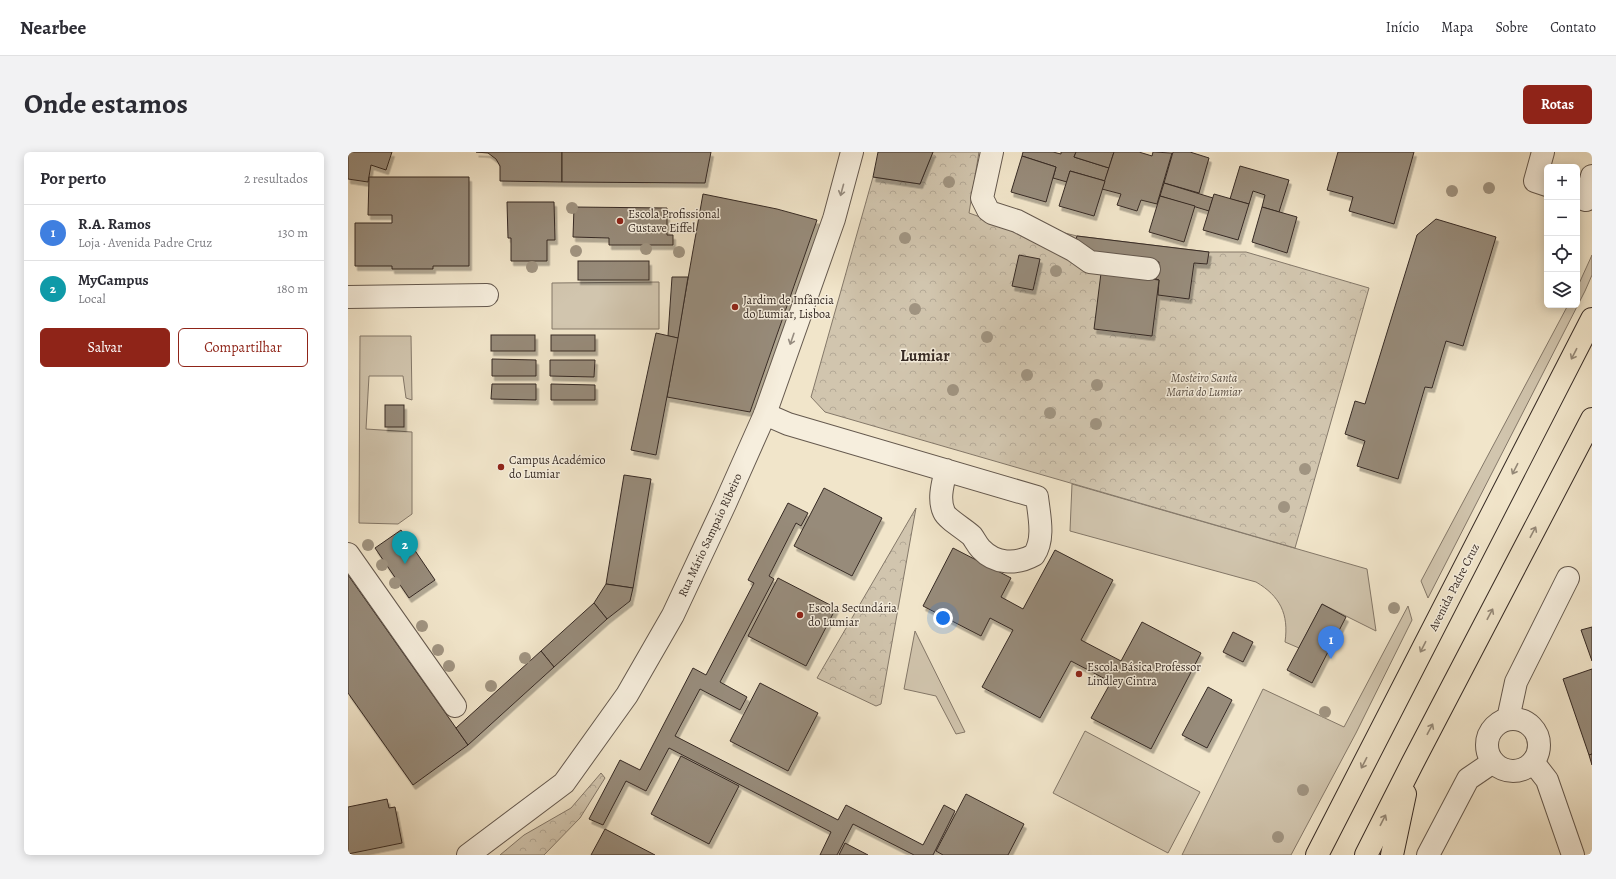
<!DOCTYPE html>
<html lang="pt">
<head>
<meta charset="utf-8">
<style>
  :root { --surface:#fff; --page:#f2f2f3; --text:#2b2b33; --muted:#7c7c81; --line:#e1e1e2; --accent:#8f2418 }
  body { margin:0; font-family:Alegreya,serif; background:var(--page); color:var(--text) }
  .controls { position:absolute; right:12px; top:12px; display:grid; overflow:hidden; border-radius:6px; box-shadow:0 2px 10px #0003 }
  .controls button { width:36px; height:36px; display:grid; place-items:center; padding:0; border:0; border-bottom:1px solid var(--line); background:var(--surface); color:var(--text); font:20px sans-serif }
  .you { position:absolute; left:595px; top:466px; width:14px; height:14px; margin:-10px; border:3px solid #fff; border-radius:50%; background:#1a73e8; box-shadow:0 0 0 6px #1a73e833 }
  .badge { display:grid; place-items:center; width:26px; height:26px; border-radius:50%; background:var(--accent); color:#fff; font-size:13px; font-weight:700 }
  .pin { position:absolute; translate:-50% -33px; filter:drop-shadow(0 1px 2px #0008) }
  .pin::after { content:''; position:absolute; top:21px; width:14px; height:12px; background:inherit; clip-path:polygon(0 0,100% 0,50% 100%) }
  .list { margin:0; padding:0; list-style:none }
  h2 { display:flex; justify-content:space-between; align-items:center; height:52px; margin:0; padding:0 16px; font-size:17px }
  h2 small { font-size:13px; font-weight:400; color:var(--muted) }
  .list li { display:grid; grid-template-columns:26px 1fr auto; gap:12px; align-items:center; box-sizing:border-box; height:56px; padding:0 16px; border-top:1px solid var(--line) }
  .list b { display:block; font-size:15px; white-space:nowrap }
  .list p { margin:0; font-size:13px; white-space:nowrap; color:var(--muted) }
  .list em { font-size:13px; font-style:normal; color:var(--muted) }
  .actions { display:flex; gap:8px; padding:12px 16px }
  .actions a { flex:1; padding:9px 0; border:1px solid var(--accent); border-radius:6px; text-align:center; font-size:14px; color:var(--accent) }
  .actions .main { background:var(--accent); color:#fff }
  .icon { flex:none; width:22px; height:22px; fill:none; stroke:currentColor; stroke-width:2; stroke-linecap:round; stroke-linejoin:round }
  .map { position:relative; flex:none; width:1244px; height:703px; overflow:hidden; border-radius:6px }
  header { display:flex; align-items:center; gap:24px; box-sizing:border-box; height:56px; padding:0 20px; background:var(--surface); border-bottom:1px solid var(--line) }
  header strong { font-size:19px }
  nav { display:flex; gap:22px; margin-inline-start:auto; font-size:14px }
  .intro { display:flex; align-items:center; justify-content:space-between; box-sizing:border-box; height:96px; padding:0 24px }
  h1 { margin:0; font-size:28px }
  .button { padding:10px 18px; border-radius:6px; background:var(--accent); color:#fff; font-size:14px; font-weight:700 }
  main { display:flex; gap:24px; padding:0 24px }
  aside { flex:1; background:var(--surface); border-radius:6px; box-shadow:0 2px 10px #0003 }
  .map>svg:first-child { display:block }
  .grass { fill:#d1c5ae; stroke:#847869 }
  .forest { fill:url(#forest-crowns); stroke:#847869 }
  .building { fill:#978b7a; stroke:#362a24; filter:url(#shadow) }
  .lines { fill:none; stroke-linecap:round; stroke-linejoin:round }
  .minor-casing { stroke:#65594e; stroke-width:24 }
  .highway-casing { stroke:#362a24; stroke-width:24 }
  .minor { stroke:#f6eedd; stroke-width:22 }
  .highway { stroke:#f1e5ca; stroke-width:22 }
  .tree { fill:#a09481 }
  .oneway { stroke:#968c80 }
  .oneway2 { stroke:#948877 }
  .poi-dot { fill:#8f2418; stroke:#f6eedd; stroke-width:1.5 }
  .labels { text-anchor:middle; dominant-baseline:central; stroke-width:3; stroke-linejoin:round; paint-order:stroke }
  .poi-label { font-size:12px; fill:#362a24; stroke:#f6eedd; text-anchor:start }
  .park-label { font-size:12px; font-style:italic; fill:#5d5146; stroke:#f6eedd }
  .street-label { font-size:12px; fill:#362a24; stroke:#f6eedd }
  .district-label { font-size:16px; font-weight:bold; fill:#362a24; stroke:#f6eedd }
</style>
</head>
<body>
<header>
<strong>Nearbee</strong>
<nav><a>Início</a><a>Mapa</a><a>Sobre</a><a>Contato</a></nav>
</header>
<div class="intro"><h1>Onde estamos</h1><a class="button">Rotas</a></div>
<main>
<aside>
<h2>Por perto<small>2 resultados</small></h2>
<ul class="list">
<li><span class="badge" style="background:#3f7fe0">1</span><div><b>R.A. Ramos</b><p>Loja · Avenida Padre Cruz</p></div><em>130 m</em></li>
<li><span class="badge" style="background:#0f9aa8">2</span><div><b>MyCampus</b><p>Local</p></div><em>180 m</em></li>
</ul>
<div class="actions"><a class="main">Salvar</a><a>Compartilhar</a></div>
</aside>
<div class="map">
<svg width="1244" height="703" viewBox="0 0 1244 703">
  <defs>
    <pattern id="forest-crowns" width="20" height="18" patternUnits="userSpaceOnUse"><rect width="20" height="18" fill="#d1c5ae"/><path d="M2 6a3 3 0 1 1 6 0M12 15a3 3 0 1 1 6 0" fill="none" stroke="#b4a996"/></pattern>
    <filter id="shadow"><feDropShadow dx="2.5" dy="4.5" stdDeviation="0" flood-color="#0004"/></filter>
  </defs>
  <rect width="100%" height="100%" fill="#f1e5ca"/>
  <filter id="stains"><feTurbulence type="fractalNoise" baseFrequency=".005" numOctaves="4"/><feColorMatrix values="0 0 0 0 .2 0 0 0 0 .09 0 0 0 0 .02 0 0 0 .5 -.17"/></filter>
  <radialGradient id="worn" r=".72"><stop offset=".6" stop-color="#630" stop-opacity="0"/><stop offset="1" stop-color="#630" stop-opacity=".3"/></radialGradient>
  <g class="grass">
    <polygon points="1244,103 1244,123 1237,139 1080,446 1073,429 1220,153 1229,153 1229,136"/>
    <polygon points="311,130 311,177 204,177 204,131"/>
    <polygon points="12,184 63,184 64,248 58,246 55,224 21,224 18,277 64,280 64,362 50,372 11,371"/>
    <path d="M724 332 1019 417 1028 479 974 452 951 496 937 490C941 462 932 444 908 430L722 379Z"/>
    <polygon points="1060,454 1064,468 1008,581 943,703 834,703 915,537 996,575"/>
    <polygon points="567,479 617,580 608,582 588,544 556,537"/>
    <polygon points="737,579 852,640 820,701 705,641"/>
  </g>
  <g class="forest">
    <polygon points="585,0 631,0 621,61 666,77 688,74 729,84 861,100 898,100 1021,136 947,396 477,260 463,245 525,25 572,32"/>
    <polygon points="568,356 533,552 528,554 469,526"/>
    <polygon points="253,621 257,626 232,666 196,703 152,703 176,683 223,656"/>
  </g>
  <g class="building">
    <polygon points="0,0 44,0 38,18 23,13 20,30 0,27"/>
    <polygon points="128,0 214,0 214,30 152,29 152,14 148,7 140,1"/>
    <polygon points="214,0 363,0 357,31 214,30"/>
    <polygon points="530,0 585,0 572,32 525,25"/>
    <polygon points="675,0 705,0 713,2 713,0 728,0 726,5 761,16 757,29 722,19 719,30 705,26 708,15 674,4"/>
    <polygon points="728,0 766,0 761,16 726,5"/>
    <polygon points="766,0 791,0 804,4 805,0 824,1 809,52 793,48 789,59 769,53 773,42 754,37"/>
    <polygon points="825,0 842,0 861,6 851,41 816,31"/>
    <polygon points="990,0 1066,0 1046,72 1001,59 1005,45 979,38"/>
    <polygon points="674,4 708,15 698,50 663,40"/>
    <polygon points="892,14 941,28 931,60 914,55 917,43 905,39 901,52 882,47"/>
    <polygon points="722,19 757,29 746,64 711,54"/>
    <polygon points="21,25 121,25 121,114 85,114 85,117 44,117 44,114 7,114 7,71 44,71 44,63 20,63"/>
    <polygon points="816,31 865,46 861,59 812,44"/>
    <polygon points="355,42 429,57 469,68 402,260 319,245"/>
    <polygon points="866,42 901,52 890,88 855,78"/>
    <polygon points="812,44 847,54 836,90 801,80"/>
    <polygon points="159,50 206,50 207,88 199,88 199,109 163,109 163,86 160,86"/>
    <polygon points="226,55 319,56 319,83 325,83 325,93 261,93 261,86 225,85"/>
    <polygon points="914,55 949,65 939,101 904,90"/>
    <polygon points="1088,67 1148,85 1115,194 1098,189 1084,236 1077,235 1050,327 1009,314 1017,289 997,282 1007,249 1017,252 1069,83"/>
    <polygon points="729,84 861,100 859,112 846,111 841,147 810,143 811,128 808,127 811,110 742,99 726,94"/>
    <polygon points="671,103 692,107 685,138 664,134"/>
    <rect x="230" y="109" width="71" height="19"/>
    <polygon points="753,121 811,128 804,184 746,177"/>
    <polygon points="324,125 340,125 330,186 320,184"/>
    <polygon points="308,181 330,186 308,303 283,298"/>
    <rect x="143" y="183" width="44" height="16"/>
    <rect x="203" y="183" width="44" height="16"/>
    <polygon points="144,207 188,208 188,224 144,224"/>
    <polygon points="202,208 247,208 246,225 202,224"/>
    <polygon points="144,232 188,232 188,248 143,247"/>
    <polygon points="203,232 247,233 247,248 203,248"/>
    <rect x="37" y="253" width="19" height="22"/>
    <polygon points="276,323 303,327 285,436 258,432"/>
    <polygon points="476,336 534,366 504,424 446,394"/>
    <polygon points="440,351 460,361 453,374 448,371 421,424 426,427 372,530 399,545 392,558 352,537 327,584 490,668 498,653 575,693 596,653 607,659 585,703 566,703 505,672 489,703 472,703 483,680 321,596 298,639 278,629 255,673 241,667 272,608 292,618 345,516 358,523 406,431 400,428"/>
    <polygon points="53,378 87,428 61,446 27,396"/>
    <polygon points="605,396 663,426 653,445 675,457 707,398 765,428 733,488 773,509 794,470 853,501 803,597 743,566 763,530 723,509 692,566 634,535 665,478 642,466 633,484 575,454"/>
    <polygon points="0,423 120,593 65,633 0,541"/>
    <polygon points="430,426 488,456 458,514 400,484"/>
    <polygon points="258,432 285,436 282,449 259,467 246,451"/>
    <polygon points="246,451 259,467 206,515 193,499"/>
    <polygon points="974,452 998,465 964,531 939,518"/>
    <polygon points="1244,475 1244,509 1233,478"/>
    <polygon points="885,480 905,490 895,510 875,500"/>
    <polygon points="193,499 206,515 120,593 108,576"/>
    <polygon points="1244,517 1244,602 1241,603 1215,527"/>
    <polygon points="412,531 470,561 440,619 382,589"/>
    <polygon points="860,535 884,548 859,596 834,583"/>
    <polygon points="1244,602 1244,613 1241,603"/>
    <polygon points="333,604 391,634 361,692 303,662"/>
    <polygon points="618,642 676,672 660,703 595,703 588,699"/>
    <polygon points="39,647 41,656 47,655 54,691 0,702 0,655"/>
    <polygon points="257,677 307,703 243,703"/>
    <polygon points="497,691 520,703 491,703"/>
  </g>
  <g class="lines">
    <g class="minor-casing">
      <g id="minor">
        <polyline points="644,0 634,46 640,58 644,61 669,69 725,98 742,110 801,117"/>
        <polyline points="1195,0 1187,29 1199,33"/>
        <polyline points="1229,45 1238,48 1244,24"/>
        <polyline points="0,145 139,143"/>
        <path d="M417 262 440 272 689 345C691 363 697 387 686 403 668 413 647 412 633 397 629 393 627 388 624 384 618 378 599 367 596 360 590 347 595 331 598 318"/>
        <polyline points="0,402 107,554"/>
        <circle cx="1165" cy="593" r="26"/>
        <polyline points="1160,567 1168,530 1220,426"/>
        <polyline points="1185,610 1199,628 1225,703"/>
        <polyline points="120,703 216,631 279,543 325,463 377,352 417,262 486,67 504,0"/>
        <polyline points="1080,703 1120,627 1145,610"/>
      </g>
    </g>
    <g class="highway-casing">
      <g id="highway">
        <polyline points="969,703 1244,167"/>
        <polyline points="1018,703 1064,612 1244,267"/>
        <polyline points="1044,703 1057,642"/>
      </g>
    </g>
    <use href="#minor" class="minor"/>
    <use href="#highway" class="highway"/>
  </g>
  <g class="tree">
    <circle cx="601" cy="30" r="6"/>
    <circle cx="1141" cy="36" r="6"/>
    <circle cx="1104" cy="39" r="6"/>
    <circle cx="224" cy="56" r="6"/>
    <circle cx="557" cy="86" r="6"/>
    <circle cx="298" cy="97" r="6"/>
    <circle cx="228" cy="99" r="6"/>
    <circle cx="331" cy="100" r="6"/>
    <circle cx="184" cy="115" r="6"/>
    <circle cx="708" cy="119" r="6"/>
    <circle cx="567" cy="157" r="6"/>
    <circle cx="639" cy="185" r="6"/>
    <circle cx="679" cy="223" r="6"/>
    <circle cx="749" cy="233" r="6"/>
    <circle cx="605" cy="238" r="6"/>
    <circle cx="702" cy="261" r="6"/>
    <circle cx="748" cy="272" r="6"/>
    <circle cx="957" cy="317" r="6"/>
    <circle cx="936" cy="355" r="6"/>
    <circle cx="20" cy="393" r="6"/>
    <circle cx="34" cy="413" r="6"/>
    <circle cx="47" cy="431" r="6"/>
    <circle cx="1046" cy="456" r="6"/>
    <circle cx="74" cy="474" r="6"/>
    <circle cx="90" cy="498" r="6"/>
    <circle cx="177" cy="506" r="6"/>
    <circle cx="101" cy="514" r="6"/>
    <circle cx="143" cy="534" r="6"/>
    <circle cx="977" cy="560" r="6"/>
    <circle cx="955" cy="638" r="6"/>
    <circle cx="930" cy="685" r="6"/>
  </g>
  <defs><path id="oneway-shaft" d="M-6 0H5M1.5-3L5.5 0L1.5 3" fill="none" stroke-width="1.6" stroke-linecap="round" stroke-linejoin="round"/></defs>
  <g class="oneway">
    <use href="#oneway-shaft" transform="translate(494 38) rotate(105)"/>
    <use href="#oneway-shaft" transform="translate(444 187) rotate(109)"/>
  </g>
  <g class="oneway2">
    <use href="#oneway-shaft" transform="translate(1226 202) rotate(117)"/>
    <use href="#oneway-shaft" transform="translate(1167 317) rotate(117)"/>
    <use href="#oneway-shaft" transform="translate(1185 380) rotate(-62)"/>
    <use href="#oneway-shaft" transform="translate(1142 462) rotate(-62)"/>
    <use href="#oneway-shaft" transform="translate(1075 495) rotate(117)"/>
    <use href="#oneway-shaft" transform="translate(1082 577) rotate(-62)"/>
    <use href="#oneway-shaft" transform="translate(1016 611) rotate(117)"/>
    <use href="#oneway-shaft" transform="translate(1035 668) rotate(-63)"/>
  </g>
  <g class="poi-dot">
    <circle cx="272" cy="69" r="4"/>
    <circle cx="387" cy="155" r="4"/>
    <circle cx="153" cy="315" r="4"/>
    <circle cx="452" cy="463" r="4"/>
    <circle cx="731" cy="522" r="4"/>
  </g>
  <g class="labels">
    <g class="poi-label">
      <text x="280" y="62">Escola Profissional<tspan x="280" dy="14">Gustave Eiffel</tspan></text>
      <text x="395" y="148">Jardim de Infância<tspan x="395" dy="14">do Lumiar, Lisboa</tspan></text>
      <text x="161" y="308">Campus Académico<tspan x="161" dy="14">do Lumiar</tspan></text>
      <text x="460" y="456">Escola Secundária<tspan x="460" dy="14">do Lumiar</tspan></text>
      <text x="739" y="515">Escola Básica Professor<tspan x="739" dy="14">Lindley Cintra</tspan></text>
    </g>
    <g class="park-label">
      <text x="856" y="226">Mosteiro Santa<tspan x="856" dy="14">Maria do Lumiar</tspan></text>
    </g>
    <g class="street-label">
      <text transform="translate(362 383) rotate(-65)">Rua Mário Sampaio Ribeiro</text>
      <text transform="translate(1106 435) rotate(-63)">Avenida Padre Cruz</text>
    </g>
    <g class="district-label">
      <text x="577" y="204">Lumiar</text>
    </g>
  </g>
  <rect width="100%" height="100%" filter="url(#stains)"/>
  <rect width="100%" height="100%" fill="url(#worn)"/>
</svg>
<div class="controls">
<button>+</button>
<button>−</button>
<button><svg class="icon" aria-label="locate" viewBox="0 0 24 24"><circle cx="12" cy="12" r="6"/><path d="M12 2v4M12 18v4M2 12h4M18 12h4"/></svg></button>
<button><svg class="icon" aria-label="layers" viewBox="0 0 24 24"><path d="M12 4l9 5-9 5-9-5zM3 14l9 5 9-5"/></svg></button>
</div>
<div class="you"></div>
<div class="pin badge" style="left:983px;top:507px;background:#3f7fe0">1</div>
<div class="pin badge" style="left:57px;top:412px;background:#0f9aa8">2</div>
</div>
</main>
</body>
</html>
